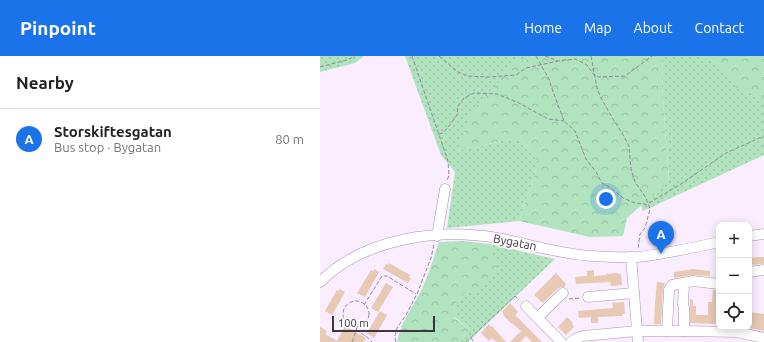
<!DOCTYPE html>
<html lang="en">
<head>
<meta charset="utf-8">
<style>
  :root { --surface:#fff; --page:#f6f6f6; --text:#222; --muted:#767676; --line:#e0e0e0; --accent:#1a73e8 }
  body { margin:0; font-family:Ubuntu,sans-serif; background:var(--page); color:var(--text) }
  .controls { position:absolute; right:12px; bottom:12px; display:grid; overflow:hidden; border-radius:8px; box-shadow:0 2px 10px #0003 }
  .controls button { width:36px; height:36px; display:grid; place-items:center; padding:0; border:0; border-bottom:1px solid var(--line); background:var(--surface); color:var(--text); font:20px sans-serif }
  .scale { position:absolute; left:12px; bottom:10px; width:103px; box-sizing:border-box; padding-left:4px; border:2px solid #3d3541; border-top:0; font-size:11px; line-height:14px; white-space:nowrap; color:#3d3541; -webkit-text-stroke:3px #fff; paint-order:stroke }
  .you { position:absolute; left:286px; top:143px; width:14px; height:14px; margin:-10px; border:3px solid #fff; border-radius:50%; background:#1a73e8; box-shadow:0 0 0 6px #1a73e833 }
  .badge { display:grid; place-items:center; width:26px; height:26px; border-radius:50%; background:var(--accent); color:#fff; font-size:13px; font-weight:700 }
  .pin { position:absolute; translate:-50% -33px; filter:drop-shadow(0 1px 2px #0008) }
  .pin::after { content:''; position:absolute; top:21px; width:14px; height:12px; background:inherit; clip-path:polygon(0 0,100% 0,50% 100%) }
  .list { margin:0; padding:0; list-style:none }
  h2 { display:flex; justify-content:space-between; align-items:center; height:52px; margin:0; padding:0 16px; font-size:17px }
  h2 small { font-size:13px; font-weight:400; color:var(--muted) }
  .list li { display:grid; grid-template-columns:26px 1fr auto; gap:12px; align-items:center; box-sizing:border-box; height:60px; padding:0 16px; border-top:1px solid var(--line) }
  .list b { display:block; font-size:15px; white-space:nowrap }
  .list p { margin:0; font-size:13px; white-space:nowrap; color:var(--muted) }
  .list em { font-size:13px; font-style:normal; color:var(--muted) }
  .icon { flex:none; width:22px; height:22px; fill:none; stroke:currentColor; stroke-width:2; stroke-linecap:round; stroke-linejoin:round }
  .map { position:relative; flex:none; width:444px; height:286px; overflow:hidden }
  header { display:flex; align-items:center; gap:24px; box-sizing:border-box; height:56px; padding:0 20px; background:var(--accent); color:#fff }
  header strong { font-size:19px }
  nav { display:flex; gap:22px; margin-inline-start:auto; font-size:14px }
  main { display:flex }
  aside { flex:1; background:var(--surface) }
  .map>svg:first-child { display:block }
  .grass { fill:url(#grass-dots) }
  .forest { fill:url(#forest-crowns) }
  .building { fill:#e7c9b4 }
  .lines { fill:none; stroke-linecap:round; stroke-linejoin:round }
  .minor-casing { stroke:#a694b0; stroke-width:11 }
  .path { stroke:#928897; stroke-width:1; stroke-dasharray:4 2; stroke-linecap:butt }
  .minor { stroke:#fff; stroke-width:10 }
  .labels { text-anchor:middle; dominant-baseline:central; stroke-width:3.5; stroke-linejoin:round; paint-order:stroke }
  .street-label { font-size:12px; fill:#3d3541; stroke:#fff }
</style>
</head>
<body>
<header>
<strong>Pinpoint</strong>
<nav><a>Home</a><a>Map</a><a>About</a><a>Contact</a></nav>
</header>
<main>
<aside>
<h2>Nearby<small></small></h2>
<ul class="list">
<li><span class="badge">A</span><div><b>Storskiftesgatan</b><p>Bus stop · Bygatan</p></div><em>80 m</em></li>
</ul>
</aside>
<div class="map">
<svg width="444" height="286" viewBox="0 0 444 286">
  <defs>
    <pattern id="grass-dots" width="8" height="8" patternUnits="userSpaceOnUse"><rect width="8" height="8" fill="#b1e3be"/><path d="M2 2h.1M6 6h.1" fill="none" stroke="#99c3a4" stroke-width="1.8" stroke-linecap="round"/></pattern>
    <pattern id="forest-crowns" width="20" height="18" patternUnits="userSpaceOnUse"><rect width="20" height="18" fill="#b1e3be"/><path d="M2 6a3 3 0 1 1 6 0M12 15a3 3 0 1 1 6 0" fill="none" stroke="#99c3a4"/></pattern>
  </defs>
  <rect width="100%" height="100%" fill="#f9edff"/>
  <g class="grass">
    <polygon points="0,0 44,0 35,7 0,16"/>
    <polygon points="85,0 215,0 197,6 137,95 200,81 219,106 199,165 127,172 135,116 121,99"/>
    <polygon points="343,0 381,0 399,8 417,31 444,43 444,99 323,155 321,149 349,124 342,31"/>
    <polygon points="169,188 235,203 148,286 139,286 150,273 134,261 135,249 144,237 157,237 177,209"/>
  </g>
  <g class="forest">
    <polygon points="215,0 343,0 342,31 349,125 307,162 303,180 270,181 199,165 219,106 200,81 137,95 151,55 197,6"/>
    <polygon points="381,0 444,0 444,43 416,31 399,8"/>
    <path d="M143 185 169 188 178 209 168 227 157 237H144L135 249 134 262 150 273 139 286H78C77 272 96 246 102 233 109 218 114 201 119 186Z"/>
  </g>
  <g class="building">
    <polygon points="440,201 444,201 444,208 429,209 429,202"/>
    <polygon points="69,207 90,219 89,221 91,222 88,227 63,213 66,208 68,209"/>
    <polygon points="54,213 59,216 45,241 37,237 51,214 53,215"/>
    <polygon points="373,213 390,215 390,220 372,219 354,222 354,216"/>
    <polygon points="274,214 274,220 286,219 286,218 298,217 298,218 301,218 302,229 291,230 290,226 256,228 255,221 267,220 267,215"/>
    <polygon points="236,217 246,228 244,231 238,232 223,247 214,239"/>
    <polygon points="337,226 345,227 343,234 341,268 334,268 335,247"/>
    <polygon points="66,227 73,231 58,256 51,252"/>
    <polygon points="20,233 25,236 12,259 5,255 17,234 19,235"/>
    <polygon points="393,234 399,234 399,268 370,267 370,243 373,244 373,250 376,250 376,259 388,259 388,246 392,246"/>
    <polygon points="304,246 305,258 302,258 302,260 278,261 278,267 271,267 271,261 259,262 258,255 293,252 292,247"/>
    <polygon points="190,247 198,256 195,259 222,286 212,286 206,280 200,286 190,286 201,275 192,267 191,267 183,259 184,258 182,256"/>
    <polygon points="60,255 67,259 54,282 47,277"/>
    <polygon points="429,256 444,258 444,275 429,272"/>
    <polygon points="247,261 253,267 252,268 254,271 246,279 238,271"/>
    <polygon points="169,268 171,271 172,270 186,286 176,286 172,282 169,285 161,277"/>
    <polygon points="25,270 46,282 44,286 0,286 0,271 7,275 5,278 17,285"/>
  </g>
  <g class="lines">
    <g class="minor-casing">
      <g id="minor">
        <polyline points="117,180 125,133"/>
        <polyline points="429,180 444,178"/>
        <polyline points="311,201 318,286"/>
        <polyline points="429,216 444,214"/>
        <path d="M0 226C44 182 118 172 177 182 209 188 240 198 272 200 287 201 303 202 318 201 345 198 372 192 399 186"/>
        <polyline points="268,241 314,237"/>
        <polyline points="206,250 241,286"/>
        <polyline points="217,262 243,237"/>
        <polyline points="347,275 349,234 352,229 373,225 399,228"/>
        <polyline points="364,275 364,252 363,249 364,227"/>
        <polyline points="251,286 257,282 263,280 317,275 364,275 417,276 444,282"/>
      </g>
    </g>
    <g class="path">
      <polyline points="92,0 128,105 129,119 127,125"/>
      <polyline points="119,0 138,16 147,20 168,21 196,19 206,12 238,5"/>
      <polyline points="216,0 229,23 231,30 244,65 255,75 266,103 276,116 282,127 291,132 303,142 315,147 325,148 328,150"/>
      <polyline points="225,0 238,5 255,3 267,9 274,19 279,21 305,20 332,0"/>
      <polyline points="271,0 277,32 281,42 293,63 302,77 309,90 311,113 315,126 326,142 330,153 325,172 320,178 318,193"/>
      <polyline points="0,11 27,4 35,0"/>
      <polyline points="119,78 123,77 129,70 137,59 138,50 144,42 154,37 177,38 199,47 228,63 244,65"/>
      <polyline points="329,147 361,128 406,97 444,80"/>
      <polyline points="249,243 260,242"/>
      <circle cx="36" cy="258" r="13"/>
      <polyline points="44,249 62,220 67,220 96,238"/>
      <polyline points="36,274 47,281 52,286"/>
      <polyline points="151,282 154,286"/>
      <polyline points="32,286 37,272"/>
      <polyline points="76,286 75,280 77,272 86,259 97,238 111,202 114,188"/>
      <polyline points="146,286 195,240 199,244"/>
    </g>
    <use href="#minor" class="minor"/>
  </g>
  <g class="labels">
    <g class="street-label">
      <text transform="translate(195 186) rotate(11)">Bygatan</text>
    </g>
  </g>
</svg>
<div class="controls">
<button>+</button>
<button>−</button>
<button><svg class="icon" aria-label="locate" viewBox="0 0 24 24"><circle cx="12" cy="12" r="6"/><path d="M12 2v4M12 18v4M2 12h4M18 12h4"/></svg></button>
</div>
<div class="scale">100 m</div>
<div class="you"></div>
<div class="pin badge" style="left:341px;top:198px">A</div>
</div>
</main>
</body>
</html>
